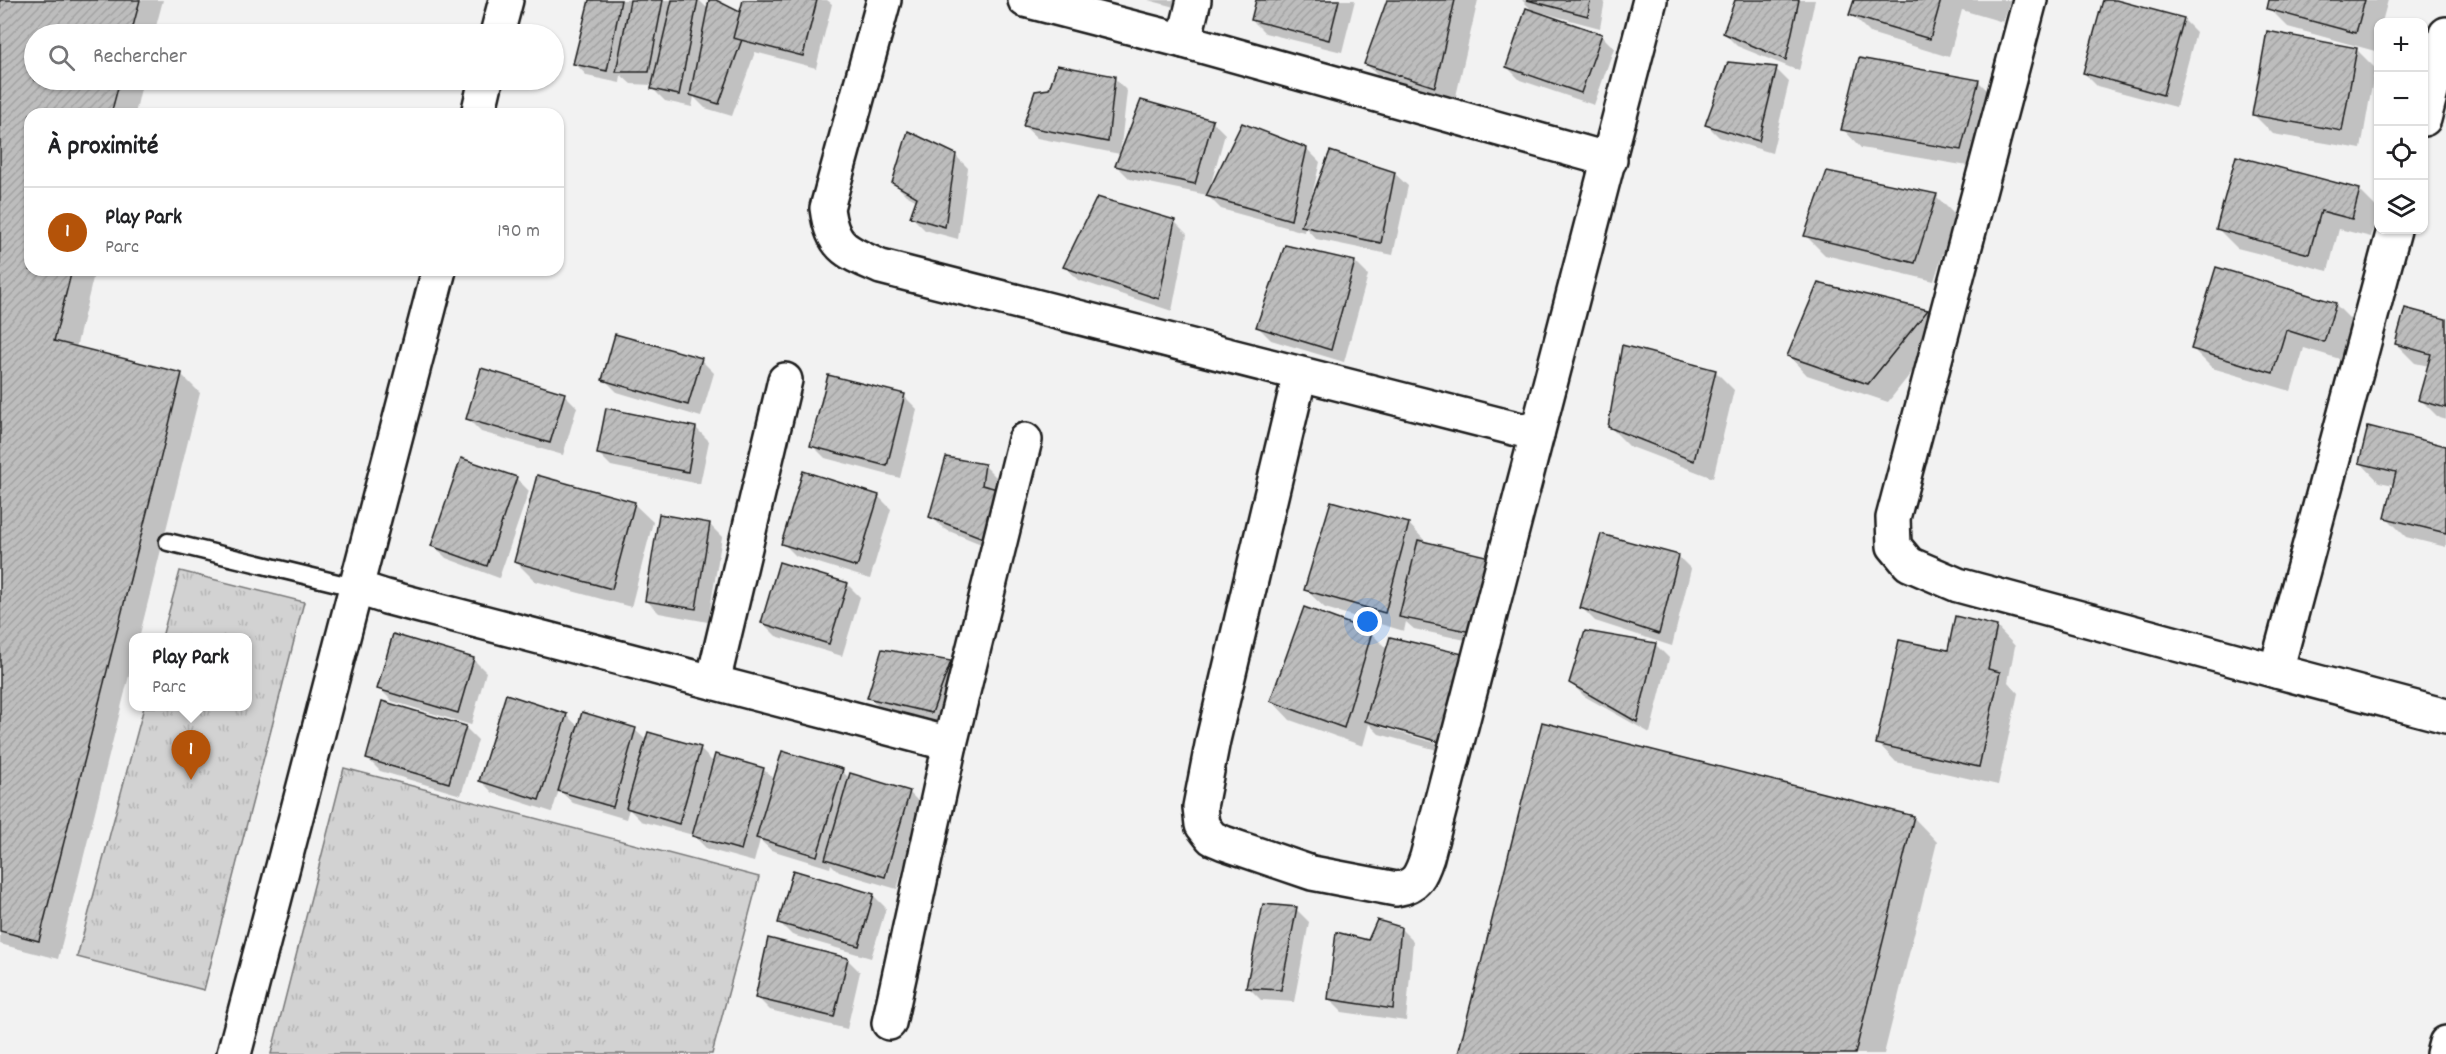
<!DOCTYPE html>
<html lang="fr">
<head>
<meta charset="utf-8">
<style>
  :root { --surface:#fff; --page:#f2f2f2; --text:#202124; --muted:#757577; --line:#e0e0e0; --accent:#b45309 }
  body { margin:0; font-family:Dekko,sans-serif; background:var(--page); color:var(--text) }
  .controls { position:absolute; right:18px; top:18px; display:grid; overflow:hidden; border-radius:12px; box-shadow:0 2px 4px #0004 }
  .controls button { width:54px; height:54px; display:grid; place-items:center; padding:0; border:0; border-bottom:2px solid var(--line); background:var(--surface); color:var(--text); font:30px sans-serif }
  .you { position:absolute; left:1368px; top:622px; width:21px; height:21px; margin:-15px; border:4px solid #fff; border-radius:50%; background:#1a73e8; box-shadow:0 0 0 9px #1a73e833 }
  .badge { display:grid; place-items:center; width:39px; height:39px; border-radius:50%; background:var(--accent); color:#fff; font-size:20px; font-weight:700 }
  .pin { position:absolute; translate:-50% -50px; filter:drop-shadow(0 2px 3px #0008) }
  .pin::after { content:''; position:absolute; top:32px; width:21px; height:18px; background:inherit; clip-path:polygon(0 0,100% 0,50% 100%) }
  .popup { position:absolute; left:129px; top:633px; width:123px; height:78px; box-sizing:border-box; display:grid; place-content:center; border-radius:12px; background:var(--surface); filter:drop-shadow(0 2px 4px #0005); font-size:20px; white-space:nowrap; color:var(--muted) }
  .popup b { font-size:22px; color:var(--text) }
  .popup::after { content:''; position:absolute; left:50%; top:100%; margin-left:-12px; border:12px solid transparent; border-top-color:var(--surface) }
  .list { margin:0; padding:0; list-style:none }
  h2 { display:flex; justify-content:space-between; align-items:center; height:78px; margin:0; padding:0 24px; font-size:26px }
  h2 small { font-size:20px; font-weight:400; color:var(--muted) }
  .list li { display:grid; grid-template-columns:39px 1fr auto; gap:18px; align-items:center; box-sizing:border-box; height:90px; padding:0 24px; border-top:2px solid var(--line) }
  .list b { display:block; font-size:22px; white-space:nowrap }
  .list p { margin:0; font-size:20px; white-space:nowrap; color:var(--muted) }
  .list em { font-size:20px; font-style:normal; color:var(--muted) }
  .icon { flex:none; width:33px; height:33px; fill:none; stroke:currentColor; stroke-width:2; stroke-linecap:round; stroke-linejoin:round }
  .map { position:relative; flex:none; width:2446px; height:1054px; overflow:hidden }
  .search { position:absolute; background:var(--surface); box-shadow:0 2px 4px #0004; left:24px; top:24px; width:540px; height:66px; display:flex; align-items:center; gap:15px; box-sizing:border-box; padding:0 21px; border-radius:33px; color:var(--muted); font-size:22px }
  .panel { position:absolute; background:var(--surface); box-shadow:0 2px 4px #0004; left:24px; top:108px; width:540px; height:168px; border-radius:18px }
  .map>svg:first-child { display:block }
  .grass { fill:url(#grass-tufts); stroke:#777; stroke-width:1.5 }
  .shadow { fill:#0003; fill-rule:evenodd }
  .building { fill:url(#building-hatch); stroke:#1c1c1c; stroke-width:1.5 }
  .lines { fill:none; stroke-linecap:round; stroke-linejoin:round }
  .service-casing { stroke:#1c1c1c; stroke-width:21 }
  .minor-casing { stroke:#1c1c1c; stroke-width:38 }
  .secondary-casing { stroke:#1c1c1c; stroke-width:38 }
  .service { stroke:#fff; stroke-width:16 }
  .minor { stroke:#fff; stroke-width:33 }
  .secondary { stroke:#fff; stroke-width:33 }
</style>
</head>
<body>
<div class="map">
<svg width="2446" height="1054" viewBox="0 0 2446 1054">
  <defs>
    <pattern id="grass-tufts" width="24" height="20" patternUnits="userSpaceOnUse" patternTransform="scale(1.5)"><rect width="24" height="20" fill="#d2d2d2"/><path d="M3 7l-1-3M5 7V3M7 7l1-3M15 17l-1-3M17 17v-4M19 17l1-3" fill="none" stroke="#b4b4b4"/></pattern>
    <pattern id="building-hatch" width="6" height="6" patternUnits="userSpaceOnUse" patternTransform="scale(1.5)"><rect width="6" height="6" fill="#bdbdbd"/><path d="M-1 1l2-2M0 6l6-6M5 7l2-2" fill="none" stroke="#a2a2a2"/></pattern>
  </defs>
  <rect width="100%" height="100%" fill="#f2f2f2"/>
  <filter id="ink" filterUnits="userSpaceOnUse"><feTurbulence type="fractalNoise" baseFrequency=".0167" numOctaves="2"/><feDisplacementMap in="SourceGraphic" scale="12" xChannelSelector="R" yChannelSelector="G"/><feConvolveMatrix kernelMatrix="1 2 1 2 8 2 1 2 1" color-interpolation-filters="sRGB"/></filter>
  <g filter="url(#ink)">
    <g class="grass">
      <polygon points="180,571 304,602 204,990 77,957 144,707 248,706 248,638 162,637"/>
      <polygon points="344,768 759,877 712,1054 271,1054"/>
    </g>
    <g class="shadow">
      <polygon points="0,0 163,0 154,34 34,34 34,80 143,80 135,114 30,114 30,270 95,270 76,348 181,374 200,393 139,638 134,638 134,656 58,959 0,944"/>
      <polygon points="590,0 699,0 709,10 711,0 713,0 741,14 744,0 827,0 832,4 816,68 755,52 732,116 705,108 694,97 692,107 665,101 652,88 653,85 631,84 621,75 620,83 587,76 575,63"/>
      <polygon points="1148,0 1180,0 1178,8"/>
      <polygon points="1257,0 1355,0 1342,52 1265,33 1252,20"/>
      <polygon points="1389,0 1478,0 1454,105 1384,82 1365,63"/>
      <polygon points="1522,0 1605,0 1600,28 1544,13 1544,16 1601,35 1614,48 1594,105 1520,80 1507,67 1534,12"/>
      <polygon points="1737,0 1815,0 1799,71 1737,46 1724,33"/>
      <polygon points="1855,0 2010,0 2003,22 1962,10 1949,57 1870,33 1851,14"/>
      <polygon points="2104,0 2183,19 2196,32 2176,107 2097,86 2084,73"/>
      <polygon points="2271,0 2388,0 2382,22 2378,22 2378,38 2375,51 2288,27 2269,8"/>
      <polygon points="2356,49 2375,68 2361,149 2273,134 2254,115"/>
      <polygon points="1776,69 1789,82 1772,153 1719,137 1706,124"/>
      <polygon points="1114,78 1127,91 1120,154 1037,138 1024,126"/>
      <polygon points="1978,81 1997,100 1980,168 1861,148 1843,129"/>
      <polygon points="1212,121 1225,134 1210,187 1307,149 1320,162 1311,199 1313,200 1394,173 1408,186 1393,255 1316,239 1305,227 1304,232 1221,209 1207,195 1130,179 1117,166"/>
      <polygon points="955,155 968,168 958,239 925,230 912,217 917,201 906,195 893,182"/>
      <polygon points="2359,190 2378,209 2371,237 2339,229 2328,271 2237,248 2218,229"/>
      <polygon points="1936,196 1955,215 1934,281 1825,255 1806,236"/>
      <polygon points="1174,221 1187,234 1172,311 1078,280 1065,267"/>
      <polygon points="1355,262 1368,275 1344,362 1271,340 1258,327"/>
      <polygon points="2217,269 2336,305 2354,323 2343,360 2304,348 2291,391 2212,368 2193,349"/>
      <polygon points="1927,311 1946,329 1888,402 1807,375 1789,356"/>
      <polygon points="2446,321 2446,420 2439,418 2420,399 2429,366 2415,363 2396,344"/>
      <polygon points="701,360 714,373 701,417 617,392 604,379"/>
      <polygon points="1715,371 1734,390 1713,478 1629,446 1610,427"/>
      <polygon points="564,394 577,407 563,455 481,432 468,419"/>
      <polygon points="904,396 917,409 900,478 825,458 812,445"/>
      <polygon points="696,428 709,441 700,484 611,466 598,453"/>
      <polygon points="2446,447 2446,547 2406,537 2387,518 2394,485 2379,482 2361,463"/>
      <polygon points="984,465 997,478 996,550 944,529 931,516"/>
      <polygon points="516,478 529,491 499,578 446,558 433,545"/>
      <polygon points="878,496 891,509 870,579 796,556 783,543"/>
      <polygon points="634,504 653,522 631,607 535,581 516,562"/>
      <polygon points="709,524 722,537 708,622 659,613 646,600"/>
      <polygon points="1409,524 1427,543 1484,644 1414,629 1406,622 1404,631 1325,608 1306,590"/>
      <polygon points="1678,556 1691,569 1672,646 1595,621 1582,608"/>
      <polygon points="847,584 860,597 842,656 776,636 763,623"/>
      <path d="M1305 609 1372 634 1387 649 1391 638 1467 656 1480 669 1459 756 1379 734 1369 724 1363 746 1290 720 1272 701ZM1380 724 1454 745 1453 748 1380 727Z"/>
      <polygon points="1997,627 2015,646 2008,682 2018,693 1998,785 1896,762 1878,743 1949,652"/>
      <polygon points="1586,632 1656,645 1669,658 1650,733 1584,696 1571,683"/>
      <polygon points="473,659 486,672 471,725 392,701 379,688"/>
      <polygon points="950,662 963,675 945,725 882,710 869,697"/>
      <polygon points="566,715 579,727 635,730 647,741 700,749 714,763 763,769 775,780 842,771 850,779 909,792 922,805 897,889 839,872 831,864 830,868 771,850 760,840 754,862 707,849 693,835 641,821 629,809 626,819 573,803 559,790 552,812 493,793 480,780"/>
      <polygon points="465,727 478,740 461,795 380,771 367,758"/>
      <polygon points="1914,818 1937,842 1884,1054 1460,1054"/>
      <polygon points="873,895 886,908 871,958 792,935 779,922"/>
      <polygon points="1296,909 1309,922 1294,1002 1261,1000 1248,987"/>
      <polygon points="1400,928 1413,941 1406,1021 1342,1012 1329,999 1368,942"/>
      <polygon points="847,959 860,972 847,1029 770,1010 757,997"/>
    </g>
    <g class="building">
      <polygon points="0,0 140,0 131,34 34,34 34,80 120,80 111,114 30,114 30,270 72,270 54,341 182,373 39,941 0,931"/>
      <polygon points="589,0 621,0 607,71 573,64"/>
      <polygon points="630,0 663,0 649,72 616,72"/>
      <polygon points="672,0 698,0 679,95 651,89"/>
      <polygon points="709,0 716,0 750,17 719,104 690,95"/>
      <polygon points="743,0 817,0 803,56 733,38"/>
      <polygon points="1256,0 1339,0 1329,40 1251,20"/>
      <polygon points="1387,0 1455,0 1435,87 1364,64"/>
      <polygon points="1527,0 1590,0 1588,16"/>
      <polygon points="1735,0 1799,0 1786,60 1723,33"/>
      <polygon points="1854,0 1941,0 1930,39 1849,15"/>
      <polygon points="2103,0 2116,0 2184,18 2163,95 2083,73"/>
      <polygon points="2269,0 2365,0 2356,33 2267,9"/>
      <polygon points="1526,8 1602,34 1581,93 1506,67"/>
      <polygon points="2267,31 2357,48 2342,131 2252,115"/>
      <polygon points="1859,58 1979,80 1961,150 1841,130"/>
      <polygon points="1728,62 1777,67 1759,141 1705,125"/>
      <polygon points="1057,65 1115,76 1108,142 1023,126 1035,91 1049,89"/>
      <polygon points="1141,100 1213,120 1195,184 1115,166"/>
      <polygon points="1242,123 1307,148 1291,220 1206,196"/>
      <polygon points="908,131 956,154 945,227 910,217 917,197 892,183"/>
      <polygon points="1330,151 1395,172 1381,243 1301,226"/>
      <polygon points="2236,156 2360,189 2352,219 2321,211 2309,254 2216,229"/>
      <polygon points="1827,171 1937,194 1915,263 1804,236"/>
      <polygon points="1097,197 1175,220 1159,299 1063,267"/>
      <polygon points="1285,245 1355,261 1331,350 1256,327"/>
      <polygon points="2216,267 2336,303 2324,342 2286,330 2273,373 2191,349"/>
      <polygon points="1818,283 1928,310 1868,384 1787,356"/>
      <polygon points="2405,308 2446,319 2446,408 2418,400 2431,354 2395,344"/>
      <polygon points="615,334 702,358 688,405 602,380"/>
      <polygon points="1622,345 1716,370 1694,461 1608,427"/>
      <polygon points="481,368 565,393 550,443 466,419"/>
      <polygon points="828,375 905,394 887,466 810,446"/>
      <polygon points="606,408 696,427 688,472 597,454"/>
      <polygon points="2368,426 2446,446 2446,533 2385,518 2396,472 2359,463"/>
      <polygon points="946,457 985,464 982,485 1001,490 983,538 929,517"/>
      <polygon points="461,458 517,477 487,566 431,546"/>
      <polygon points="803,471 879,495 857,567 781,544"/>
      <polygon points="537,475 635,502 612,589 514,562"/>
      <polygon points="1331,501 1409,523 1385,613 1304,590"/>
      <polygon points="659,514 710,523 696,609 645,601"/>
      <polygon points="1601,534 1679,555 1659,634 1580,608"/>
      <polygon points="1418,540 1494,558 1471,632 1399,617"/>
      <polygon points="779,562 848,583 829,644 761,623"/>
      <polygon points="1304,607 1372,632 1344,728 1270,701"/>
      <polygon points="1955,616 1997,626 1988,669 2000,672 1979,767 1876,744 1899,640 1948,650"/>
      <polygon points="1585,631 1656,643 1637,722 1569,683"/>
      <polygon points="393,634 474,658 458,713 377,689"/>
      <polygon points="1390,637 1467,655 1447,744 1365,721"/>
      <polygon points="882,649 951,661 932,713 867,698"/>
      <polygon points="506,694 567,714 539,800 479,781"/>
      <polygon points="382,701 466,726 449,783 366,759"/>
      <polygon points="582,712 636,728 613,807 558,791"/>
      <polygon points="1542,722 1914,816 1855,1054 1458,1054"/>
      <polygon points="648,732 701,747 679,824 626,808"/>
      <polygon points="782,751 843,769 817,856 756,838"/>
      <polygon points="715,754 764,768 741,850 692,836"/>
      <polygon points="850,773 910,791 885,877 825,859"/>
      <polygon points="793,870 874,894 859,946 778,923"/>
      <polygon points="1263,904 1297,907 1281,990 1246,988"/>
      <polygon points="1377,920 1401,927 1393,1009 1328,999 1336,932 1368,940"/>
      <polygon points="768,938 848,958 834,1017 755,998"/>
    </g>
    <g class="lines">
      <g class="service-casing">
        <polyline id="service" points="168,542 358,588"/>
      </g>
      <g class="minor-casing">
        <g id="minor">
          <path d="M884 0 827 208C832 248 846 252 881 267L1537 434"/>
          <polyline points="1025,0 1184,41 1610,160"/>
          <polyline points="2030,0 1893,518 1894,546 1909,564 1958,585 2276,671 2394,230"/>
          <polyline points="497,34 506,0"/>
          <polyline points="1184,41 1194,0"/>
          <polyline points="478,114 486,80"/>
          <polyline points="2424,119 2446,34"/>
          <path d="M1300 374 1213 740 1200 807 1202 825 1212 838 1224 843 1312 873 1396 889C1417 886 1421 875 1427 857L1650 0"/>
          <polyline points="358,588 386,597 950,744"/>
          <polyline points="2276,671 2446,716"/>
          <polyline points="713,682 785,380"/>
          <polyline points="889,1023 950,744 1025,440"/>
          <polyline points="234,1054 439,270"/>
        </g>
      </g>
      <g class="secondary-casing">
        <polyline id="secondary" points="2443,1054 2446,1043"/>
      </g>
      <use href="#service" class="service"/>
      <use href="#minor" class="minor"/>
      <use href="#secondary" class="secondary"/>
    </g>
  </g>
</svg>
<div class="controls">
<button>+</button>
<button>−</button>
<button><svg class="icon" aria-label="locate" viewBox="0 0 24 24"><circle cx="12" cy="12" r="6"/><path d="M12 2v4M12 18v4M2 12h4M18 12h4"/></svg></button>
<button><svg class="icon" aria-label="layers" viewBox="0 0 24 24"><path d="M12 4l9 5-9 5-9-5zM3 14l9 5 9-5"/></svg></button>
</div>
<div class="you"></div>
<div class="pin badge" style="left:191px;top:780px">1</div>
<div class="popup"><b>Play Park</b>Parc</div>
<div class="search"><svg class="icon" aria-label="search" viewBox="0 0 24 24"><circle cx="10" cy="10" r="6"/><path d="M15 15l6 6"/></svg>Rechercher</div>
<section class="panel">
<h2>À proximité<small></small></h2>
<ul class="list">
<li><span class="badge">1</span><div><b>Play Park</b><p>Parc</p></div><em>190 m</em></li>
</ul>
</section>
</div>
</body>
</html>
